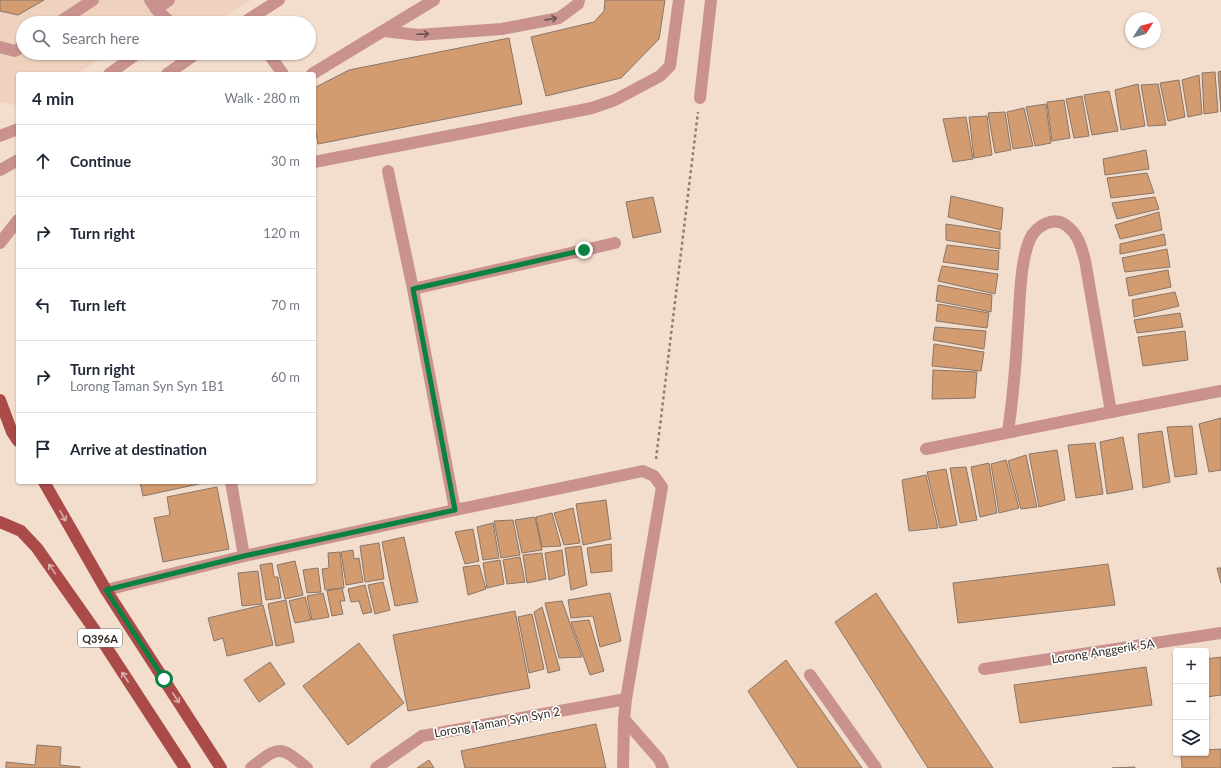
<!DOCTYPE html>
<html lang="en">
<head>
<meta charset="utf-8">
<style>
  :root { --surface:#fff; --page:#f2f2f3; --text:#1f2937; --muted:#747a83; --line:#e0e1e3 }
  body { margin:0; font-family:Lato,sans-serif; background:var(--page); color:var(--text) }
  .controls { position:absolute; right:12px; bottom:12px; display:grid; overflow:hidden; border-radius:4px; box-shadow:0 1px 3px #0004 }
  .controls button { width:36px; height:36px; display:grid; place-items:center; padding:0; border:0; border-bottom:1px solid var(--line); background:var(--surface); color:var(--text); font:20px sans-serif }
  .compass { position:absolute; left:1125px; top:12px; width:36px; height:36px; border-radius:50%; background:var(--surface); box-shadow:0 1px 3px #0004; rotate:54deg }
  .stop { position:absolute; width:12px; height:12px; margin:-9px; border:3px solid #0b8043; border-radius:50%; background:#fff }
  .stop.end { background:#0b8043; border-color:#fff; box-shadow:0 1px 4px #0008 }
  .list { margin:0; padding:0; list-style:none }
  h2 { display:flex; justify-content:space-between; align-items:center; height:52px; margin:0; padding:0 16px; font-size:17px }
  h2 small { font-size:13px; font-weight:400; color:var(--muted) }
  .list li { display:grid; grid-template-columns:26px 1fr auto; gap:12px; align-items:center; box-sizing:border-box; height:72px; padding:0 16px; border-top:1px solid var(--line) }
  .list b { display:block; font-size:15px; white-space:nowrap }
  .list p { margin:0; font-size:13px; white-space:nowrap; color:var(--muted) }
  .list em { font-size:13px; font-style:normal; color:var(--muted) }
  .icon { flex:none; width:22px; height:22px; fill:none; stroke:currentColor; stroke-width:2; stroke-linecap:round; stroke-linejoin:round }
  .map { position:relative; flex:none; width:1221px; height:768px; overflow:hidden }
  .search { position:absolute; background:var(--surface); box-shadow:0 1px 3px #0004; left:16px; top:16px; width:300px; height:44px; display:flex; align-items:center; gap:10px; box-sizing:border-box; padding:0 14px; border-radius:22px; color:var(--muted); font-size:15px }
  .panel { position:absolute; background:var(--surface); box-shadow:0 1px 3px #0004; left:16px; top:72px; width:300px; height:412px; border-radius:4px }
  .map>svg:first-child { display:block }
  .built { fill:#efd2be }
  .building { fill:#d39b70; stroke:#897668 }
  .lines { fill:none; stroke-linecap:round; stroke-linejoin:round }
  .path { stroke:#8c7e74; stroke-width:2.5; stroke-dasharray:3 3; stroke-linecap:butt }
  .minor { stroke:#c9928e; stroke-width:12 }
  .major { stroke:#aa4b49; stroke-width:12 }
  .oneway { stroke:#6e544e }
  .oneway2 { stroke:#d9aead }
  .route { stroke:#0b8043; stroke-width:5 }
  .labels { text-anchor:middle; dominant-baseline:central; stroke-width:3.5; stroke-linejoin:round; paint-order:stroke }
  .shield { fill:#fff; stroke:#706a66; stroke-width:1 }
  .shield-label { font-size:11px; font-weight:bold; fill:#322a24 }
  .street-label { font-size:12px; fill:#322a24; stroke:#fff }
</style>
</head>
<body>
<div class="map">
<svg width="1221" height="768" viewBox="0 0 1221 768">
  <rect width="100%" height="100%" fill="#f3dece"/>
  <polygon class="built" points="0,0 251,0 214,23 23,23 23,53 110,53 76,74 18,74 18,106 0,102"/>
  <g class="building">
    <polygon points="0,0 44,0 18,15 0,11"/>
    <polygon points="605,0 665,0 659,39 621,78 546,96 531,37 594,22 604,11"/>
    <polygon points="509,38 522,104 318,144 314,121 314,88 349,70"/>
    <polygon points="1221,71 1221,112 1218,72"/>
    <polygon points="1215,72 1218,112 1204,114 1202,73"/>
    <polygon points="1199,75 1202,114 1188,117 1182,80"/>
    <polygon points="1179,80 1185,117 1168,121 1160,83"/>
    <polygon points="1138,84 1145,126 1121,130 1115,90"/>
    <polygon points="1158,84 1166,125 1148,126 1141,85"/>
    <polygon points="1109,91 1118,131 1092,135 1084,95"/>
    <polygon points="1082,96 1089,136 1074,138 1066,99"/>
    <polygon points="1064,100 1070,138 1052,141 1047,102"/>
    <polygon points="1046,104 1051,143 1035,146 1026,107"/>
    <polygon points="1024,108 1033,146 1013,149 1007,112"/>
    <polygon points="1005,112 1011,150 995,153 988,113"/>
    <polygon points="987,116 992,155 974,158 969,117"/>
    <polygon points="966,117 973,159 953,162 943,119"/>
    <polygon points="1146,150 1149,169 1105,175 1103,159"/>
    <polygon points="1147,173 1154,193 1111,198 1107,178"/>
    <polygon points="951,196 1003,208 1001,230 948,217"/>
    <polygon points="653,197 661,232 633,238 626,202"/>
    <polygon points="1155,197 1159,209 1117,219 1112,203"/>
    <polygon points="1159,212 1162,230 1120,239 1115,225"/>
    <polygon points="946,224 1000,232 1000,249 946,240"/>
    <polygon points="1164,234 1166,245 1120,254 1120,244"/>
    <polygon points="947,245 999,251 998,270 943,262"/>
    <polygon points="1167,249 1170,267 1125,272 1122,258"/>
    <polygon points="942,266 998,274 995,294 938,281"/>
    <polygon points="1168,270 1171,287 1129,296 1126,278"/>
    <polygon points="938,285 992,295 991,312 936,301"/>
    <polygon points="1175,292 1179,306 1134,317 1132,300"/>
    <polygon points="938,304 989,313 987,328 936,321"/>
    <polygon points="1180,313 1183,327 1137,333 1134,320"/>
    <polygon points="935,327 986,331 984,349 933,340"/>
    <polygon points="1185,331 1188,360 1143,366 1138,337"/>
    <polygon points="934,344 984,352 981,371 932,366"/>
    <polygon points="933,370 977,372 975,398 932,399"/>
    <polygon points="1221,418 1221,470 1209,472 1199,424"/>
    <polygon points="1192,426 1197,474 1175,477 1167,427"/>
    <polygon points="1162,431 1170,482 1143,488 1138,434"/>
    <polygon points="1123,437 1133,489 1107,494 1100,442"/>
    <polygon points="1095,443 1103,494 1076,498 1068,445"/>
    <polygon points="1057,450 1065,500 1039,507 1029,454"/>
    <polygon points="1026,455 1037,507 1021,509 1008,461"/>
    <polygon points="1006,460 1019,508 999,513 991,464"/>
    <polygon points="989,463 997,513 980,517 971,467"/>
    <polygon points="966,467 977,520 960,523 950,468"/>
    <polygon points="946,469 957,525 940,528 927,472"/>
    <polygon points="926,475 938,528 909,531 902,480"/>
    <polygon points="140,482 208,482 143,496"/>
    <polygon points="217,487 229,549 163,562 154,518 170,515 167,497"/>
    <polygon points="606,500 611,539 583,545 576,504"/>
    <polygon points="573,508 580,543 564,545 554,513"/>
    <polygon points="552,513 561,546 542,547 536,517"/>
    <polygon points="535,517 542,550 522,553 515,520"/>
    <polygon points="513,520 520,555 501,558 494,521"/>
    <polygon points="493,523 499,558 483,560 477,527"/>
    <polygon points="473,529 479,561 465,564 455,532"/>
    <polygon points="404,537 418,602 395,606 382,542"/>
    <polygon points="379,543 384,579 365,582 360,546"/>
    <polygon points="611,544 612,571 591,573 587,548"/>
    <polygon points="581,546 587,585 571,590 565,548"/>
    <polygon points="353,550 354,559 359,558 363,582 346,585 341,552"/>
    <polygon points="562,550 565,575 549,580 545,553"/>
    <polygon points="340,552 344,588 325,590 322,569 329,568 328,553"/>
    <polygon points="542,553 546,579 527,583 523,555"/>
    <polygon points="520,557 525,582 507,584 503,560"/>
    <polygon points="500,560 504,584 487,588 483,563"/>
    <polygon points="295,561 303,595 285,599 277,565"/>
    <polygon points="272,563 274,577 278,577 281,598 266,600 260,565"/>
    <polygon points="1108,564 1115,605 958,623 953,583"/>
    <polygon points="479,565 486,589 468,595 463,567"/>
    <polygon points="318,568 321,592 307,593 303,570"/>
    <polygon points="1217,568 1221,568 1221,583"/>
    <polygon points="258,571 262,604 242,606 238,573"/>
    <polygon points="383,582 390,610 375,614 368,585"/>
    <polygon points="365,585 372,612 363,614 359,601 351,602 348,589"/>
    <polygon points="342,588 345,601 340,601 343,614 332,616 327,591"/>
    <polygon points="323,593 329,617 312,620 307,596"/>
    <polygon points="610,593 621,641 600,647 593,616 571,618 568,600"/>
    <polygon points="876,593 993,768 928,768 835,622"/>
    <polygon points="305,597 311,620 295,623 289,601"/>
    <polygon points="286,600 294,642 276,646 268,604"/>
    <polygon points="562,601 582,657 559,658 545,603"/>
    <polygon points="263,605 273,645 227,656 223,638 214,641 208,618"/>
    <polygon points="542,607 560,670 548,673 534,612"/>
    <polygon points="515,611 530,688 408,711 393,635"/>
    <polygon points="532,614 544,669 529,673 518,617"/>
    <polygon points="589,620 604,671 590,675 571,622"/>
    <polygon points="359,643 404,703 348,745 303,686"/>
    <polygon points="1221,657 1221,695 1206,697 1206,659"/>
    <polygon points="786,660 862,768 798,768 748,691"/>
    <polygon points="270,662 285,684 259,702 244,680"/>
    <polygon points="1146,667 1152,705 1020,723 1014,685"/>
    <polygon points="596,724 606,768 465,768 461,751"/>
    <polygon points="37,745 61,747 60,765 80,767 80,768 6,768 6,762 35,765"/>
    <polygon points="1221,749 1221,768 1182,768 1181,753 1206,753 1206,750"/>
    <polygon points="429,760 434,768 417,768"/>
    <polygon points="1135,767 1135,768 1112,768"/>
  </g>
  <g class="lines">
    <polyline class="path" points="656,459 698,112"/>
    <g class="minor">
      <polyline points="150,0 156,9 171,23"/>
      <polyline points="156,9 169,0"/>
      <polyline points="58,23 93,0"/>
      <polyline points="243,23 279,0"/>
      <polyline points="384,31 418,35 502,29 559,18 578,4 579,0"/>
      <polyline points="0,47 15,51 23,46"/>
      <polyline points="268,53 283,74"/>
      <polyline points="109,74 138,53"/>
      <polyline points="167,74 197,53"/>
      <polyline points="312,74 434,0"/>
      <polyline points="700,98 711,0"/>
      <polyline points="0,136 18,129"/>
      <polyline points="314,162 567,113 592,108 615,100 660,76 670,66 679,0"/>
      <polyline points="0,170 18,160"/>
      <polyline points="388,171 413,289 455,510"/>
      <polyline points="0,243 18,220"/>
      <polyline points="413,289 615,243"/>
      <path d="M1008 432C1013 397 1016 362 1018 326 1020 301 1020 261 1030 239 1036 226 1054 215 1067 226 1079 235 1081 247 1085 260L1111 412"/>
      <polyline points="926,449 1111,412 1221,391"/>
      <polyline points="231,482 244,556"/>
      <polyline points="106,590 244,556 455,510 643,471 654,476 662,487 626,699 624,719 623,768"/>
      <polyline points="984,669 1221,633"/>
      <polyline points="810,675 876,768"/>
      <polyline points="624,719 659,759 663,768"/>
      <path d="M251 768C278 746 280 745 307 768"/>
      <polyline points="376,768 422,736 626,699"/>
    </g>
    <g class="major">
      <polyline points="0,400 12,432 18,441"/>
      <polyline points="44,482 106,590 221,768"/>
      <polyline points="0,522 21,531 37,548 101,639 185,768"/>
    </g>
  </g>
  <defs><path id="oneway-shaft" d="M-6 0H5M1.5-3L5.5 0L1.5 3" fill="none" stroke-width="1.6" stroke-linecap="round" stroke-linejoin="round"/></defs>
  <g class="oneway">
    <use href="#oneway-shaft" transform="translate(551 19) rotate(-11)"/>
    <use href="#oneway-shaft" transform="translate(423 34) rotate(-2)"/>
  </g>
  <g class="oneway2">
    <use href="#oneway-shaft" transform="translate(63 516) rotate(60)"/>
    <use href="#oneway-shaft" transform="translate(52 569) rotate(-125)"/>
    <use href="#oneway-shaft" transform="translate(125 677) rotate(-123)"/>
    <use href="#oneway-shaft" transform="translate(176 698) rotate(57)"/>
  </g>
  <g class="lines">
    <polyline class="route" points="164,679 106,590 244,556 455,510 413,289 584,250"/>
  </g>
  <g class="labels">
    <rect class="shield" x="78" y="629" width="44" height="18" rx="3"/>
    <g class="shield-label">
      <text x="100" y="638">Q396A</text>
    </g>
    <g class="street-label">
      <text transform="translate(1103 651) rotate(-9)">Lorong Anggerik 5A</text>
      <text transform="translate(497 722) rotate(-10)">Lorong Taman Syn Syn 2</text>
    </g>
  </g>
</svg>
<div class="controls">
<button>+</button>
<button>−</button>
<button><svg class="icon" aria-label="layers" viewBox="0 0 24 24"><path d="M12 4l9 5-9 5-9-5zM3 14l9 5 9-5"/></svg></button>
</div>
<svg class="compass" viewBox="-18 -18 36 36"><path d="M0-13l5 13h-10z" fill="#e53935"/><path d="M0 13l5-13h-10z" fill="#747a83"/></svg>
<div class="stop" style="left:164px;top:679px"></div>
<div class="stop end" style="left:584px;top:250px"></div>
<div class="search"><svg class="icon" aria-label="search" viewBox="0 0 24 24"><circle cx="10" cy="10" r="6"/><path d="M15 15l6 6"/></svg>Search here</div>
<section class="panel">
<h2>4 min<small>Walk · 280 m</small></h2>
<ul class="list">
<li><svg class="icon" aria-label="ahead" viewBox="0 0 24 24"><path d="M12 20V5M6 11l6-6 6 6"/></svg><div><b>Continue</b></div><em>30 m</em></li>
<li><svg class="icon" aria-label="right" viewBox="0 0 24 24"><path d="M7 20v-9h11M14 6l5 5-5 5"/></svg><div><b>Turn right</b></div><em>120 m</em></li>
<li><svg class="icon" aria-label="left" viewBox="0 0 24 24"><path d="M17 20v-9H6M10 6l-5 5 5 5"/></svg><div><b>Turn left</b></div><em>70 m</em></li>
<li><svg class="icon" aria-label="right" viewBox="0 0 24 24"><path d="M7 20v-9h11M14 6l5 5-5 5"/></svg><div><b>Turn right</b><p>Lorong Taman Syn Syn 1B1</p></div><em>60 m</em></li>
<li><svg class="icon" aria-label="arrive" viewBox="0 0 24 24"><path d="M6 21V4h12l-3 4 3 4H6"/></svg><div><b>Arrive at destination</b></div></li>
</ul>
</section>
</div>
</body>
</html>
